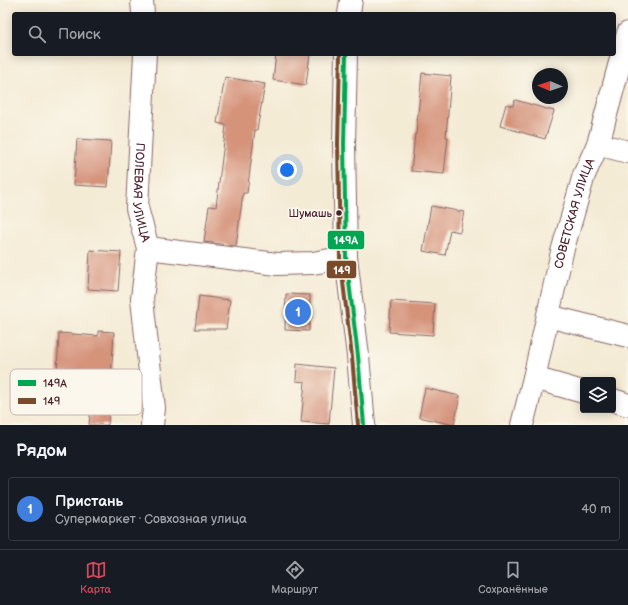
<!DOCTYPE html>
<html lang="ru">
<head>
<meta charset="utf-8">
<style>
  :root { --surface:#171b24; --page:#242831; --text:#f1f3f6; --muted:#9ea1a6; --line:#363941; --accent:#d1495b }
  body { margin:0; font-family:"Balsamiq Sans",sans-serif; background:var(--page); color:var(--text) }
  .controls { position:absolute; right:12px; bottom:12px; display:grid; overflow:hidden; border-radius:4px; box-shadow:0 2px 10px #0003 }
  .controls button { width:36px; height:36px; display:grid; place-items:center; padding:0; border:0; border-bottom:1px solid var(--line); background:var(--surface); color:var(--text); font:20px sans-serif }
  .compass { position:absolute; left:532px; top:68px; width:36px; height:36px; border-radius:50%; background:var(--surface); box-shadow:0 2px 10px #0003; rotate:272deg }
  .you { position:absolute; left:287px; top:170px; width:14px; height:14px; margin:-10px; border:3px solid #fff; border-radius:50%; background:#1a73e8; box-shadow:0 0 0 6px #1a73e833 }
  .badge { display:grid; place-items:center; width:26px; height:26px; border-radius:50%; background:var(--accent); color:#fff; font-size:13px; font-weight:700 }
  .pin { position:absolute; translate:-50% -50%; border:2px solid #fff; box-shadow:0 1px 4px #0006 }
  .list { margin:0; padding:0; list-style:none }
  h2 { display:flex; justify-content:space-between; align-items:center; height:52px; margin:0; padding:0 16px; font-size:17px }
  h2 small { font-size:13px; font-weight:400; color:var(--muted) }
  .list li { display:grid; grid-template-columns:26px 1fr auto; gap:12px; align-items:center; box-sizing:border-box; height:64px; margin:0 8px 8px; padding:0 8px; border:1px solid var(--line); border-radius:4px }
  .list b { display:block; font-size:15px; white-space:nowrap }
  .list p { margin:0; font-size:13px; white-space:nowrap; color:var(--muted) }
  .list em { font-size:13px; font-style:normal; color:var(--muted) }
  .icon { flex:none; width:22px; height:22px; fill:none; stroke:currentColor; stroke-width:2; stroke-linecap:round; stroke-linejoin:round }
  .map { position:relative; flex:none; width:628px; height:425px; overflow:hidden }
  .search { position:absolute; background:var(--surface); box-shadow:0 2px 10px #0003; left:12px; right:12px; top:12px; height:44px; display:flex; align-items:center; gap:10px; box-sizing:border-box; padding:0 14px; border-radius:4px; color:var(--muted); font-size:15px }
  .sheet { height:124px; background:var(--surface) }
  nav { display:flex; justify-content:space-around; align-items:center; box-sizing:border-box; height:56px; border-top:1px solid var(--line); background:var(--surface); font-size:11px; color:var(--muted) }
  nav a { display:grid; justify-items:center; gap:2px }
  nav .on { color:var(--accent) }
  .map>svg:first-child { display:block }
  .building { fill:#d5937a }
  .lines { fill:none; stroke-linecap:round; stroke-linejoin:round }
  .street-casing { stroke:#866666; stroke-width:24 }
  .street { stroke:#fff; stroke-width:22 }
  .bus-1-casing { stroke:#fbf7ec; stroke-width:7 }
  .bus-2-casing { stroke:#fbf7ec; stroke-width:7 }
  .bus-1 { stroke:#00a651; stroke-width:4 }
  .bus-2 { stroke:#7a4b2a; stroke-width:4 }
  .bus-dot { fill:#4a1f2b; stroke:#fbf7ec; stroke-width:1.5 }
  .labels { text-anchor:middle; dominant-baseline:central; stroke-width:3.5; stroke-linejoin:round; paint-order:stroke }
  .bus-label { font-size:11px; fill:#4a1f2b; stroke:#fbf7ec; text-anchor:end }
  .street-label { font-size:12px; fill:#4a1f2b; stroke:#fbf7ec }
  .key { fill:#fbf7ec; stroke:#c6b6b2; stroke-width:1 }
  .key-label { font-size:11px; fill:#4a1f2b }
  .line-badge { stroke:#fbf7ec; stroke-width:1.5 }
  .badge-label { font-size:11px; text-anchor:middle; font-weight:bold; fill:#fff }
</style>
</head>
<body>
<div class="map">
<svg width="628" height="425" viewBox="0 0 628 425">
  <rect width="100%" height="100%" fill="#fbf7ec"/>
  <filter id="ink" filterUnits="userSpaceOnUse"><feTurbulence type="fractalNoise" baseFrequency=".025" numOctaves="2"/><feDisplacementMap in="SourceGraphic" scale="8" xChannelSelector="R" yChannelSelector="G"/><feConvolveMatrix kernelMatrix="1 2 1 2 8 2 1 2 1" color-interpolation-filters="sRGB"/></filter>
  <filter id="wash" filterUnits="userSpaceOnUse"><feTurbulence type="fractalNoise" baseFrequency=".012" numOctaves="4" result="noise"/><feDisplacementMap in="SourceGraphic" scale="16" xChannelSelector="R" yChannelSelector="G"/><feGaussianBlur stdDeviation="0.9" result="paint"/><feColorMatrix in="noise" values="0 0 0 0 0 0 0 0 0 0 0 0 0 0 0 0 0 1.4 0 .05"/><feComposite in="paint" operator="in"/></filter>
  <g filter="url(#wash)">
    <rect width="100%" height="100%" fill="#f4ebd5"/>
    <g id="blocks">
      <g class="building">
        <polygon points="276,54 310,54 306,85 273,80"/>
        <polygon points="422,73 451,76 446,137 448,137 444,174 411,171 415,134 416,134"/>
        <polygon points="225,77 265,84 257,130 255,130 247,193 243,193 236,246 204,242 209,206 216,207 226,125 217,123"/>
        <polygon points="515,100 554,111 545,139 500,126 506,104 513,106"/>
        <polygon points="77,139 111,141 108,187 74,185"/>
        <polygon points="431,206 464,212 460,232 450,230 445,255 423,251"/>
        <polygon points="90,250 121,252 118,291 88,289"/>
        <polygon points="286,294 310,295 309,331 285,330"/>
        <polygon points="199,296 230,300 226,329 195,329"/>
        <polygon points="391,301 435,304 433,335 389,332"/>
        <polygon points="98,331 114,332 108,425 89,425 94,375 57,372 59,333 98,336"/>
        <polygon points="297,364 334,368 329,424 301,422 305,382 296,381"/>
        <polygon points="425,388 460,396 454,425 419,417"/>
      </g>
    </g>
  </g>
  <g filter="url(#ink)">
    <use href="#blocks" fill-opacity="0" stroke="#866666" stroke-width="1"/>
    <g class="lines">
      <g class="street-casing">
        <g id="street">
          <polyline points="142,0 143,14"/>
          <polyline points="349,14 351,0"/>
          <path id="s1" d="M145 54 137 208 148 248 142 299 154 408 152 425"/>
          <polyline points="346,54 344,144 346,257 358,356 364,425"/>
          <polyline points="598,144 628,152"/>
          <polyline points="148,248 277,264 313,263 346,257"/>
          <polyline points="548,316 628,336"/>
          <polyline points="534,378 583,392"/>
          <polyline points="613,400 628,405"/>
          <path id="s2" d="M522 425 534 378 562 252 584 175 598 144 628 33"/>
        </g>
      </g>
      <use href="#street" class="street"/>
      <g class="bus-1-casing">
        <polyline id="bus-1" points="346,54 344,144 346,257 358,356 364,425"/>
      </g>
      <g class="bus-2-casing">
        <polyline id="bus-2" points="340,54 338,144 340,257 352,357 358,425"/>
      </g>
      <use href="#bus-1" class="bus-1"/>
      <use href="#bus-2" class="bus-2"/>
    </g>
  </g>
  <circle class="bus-dot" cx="339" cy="213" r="3.5"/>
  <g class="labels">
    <g class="bus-label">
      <text x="332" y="213">Шумашь</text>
    </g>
    <g class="street-label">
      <text stroke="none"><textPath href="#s1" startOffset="139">ПОЛЕВАЯ УЛИЦА</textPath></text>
      <text stroke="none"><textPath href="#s2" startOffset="218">СОВЕТСКАЯ УЛИЦА</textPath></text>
    </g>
  </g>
  <rect x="10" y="369" width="132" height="46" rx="6" class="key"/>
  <rect x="18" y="380" width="18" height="6" fill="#00a651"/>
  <rect x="18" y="398" width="18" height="6" fill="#7a4b2a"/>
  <g class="key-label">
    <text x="43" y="387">149А</text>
    <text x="43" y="405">149</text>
  </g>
  <g class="line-badge">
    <rect x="327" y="230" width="38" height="20" rx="4" fill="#00a651"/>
    <rect x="326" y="260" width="31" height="19" rx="4" fill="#7a4b2a"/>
  </g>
  <g class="badge-label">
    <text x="346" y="244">149А</text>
    <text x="342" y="274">149</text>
  </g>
</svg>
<div class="controls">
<button><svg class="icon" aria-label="layers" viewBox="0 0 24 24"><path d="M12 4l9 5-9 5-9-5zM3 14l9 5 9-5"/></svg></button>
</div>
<svg class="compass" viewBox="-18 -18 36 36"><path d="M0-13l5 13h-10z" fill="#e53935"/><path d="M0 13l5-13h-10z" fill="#9ea1a6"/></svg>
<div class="you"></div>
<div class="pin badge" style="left:298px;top:312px;background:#3f7fe0">1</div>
<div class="search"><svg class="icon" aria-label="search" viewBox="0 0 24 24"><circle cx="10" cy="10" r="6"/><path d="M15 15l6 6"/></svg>Поиск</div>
</div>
<section class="sheet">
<h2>Рядом<small></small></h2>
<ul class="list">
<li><span class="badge" style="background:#3f7fe0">1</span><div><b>Пристань</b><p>Супермаркет · Совхозная улица</p></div><em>40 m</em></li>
</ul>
</section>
<nav>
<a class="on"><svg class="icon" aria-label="map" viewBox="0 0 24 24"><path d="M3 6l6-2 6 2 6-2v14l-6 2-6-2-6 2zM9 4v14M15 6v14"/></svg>Карта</a>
<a><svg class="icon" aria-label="directions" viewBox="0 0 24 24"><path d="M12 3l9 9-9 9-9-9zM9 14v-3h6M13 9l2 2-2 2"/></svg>Маршрут</a>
<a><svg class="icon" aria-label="saved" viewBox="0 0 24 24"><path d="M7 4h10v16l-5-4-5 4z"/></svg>Сохранённые</a>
</nav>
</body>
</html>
